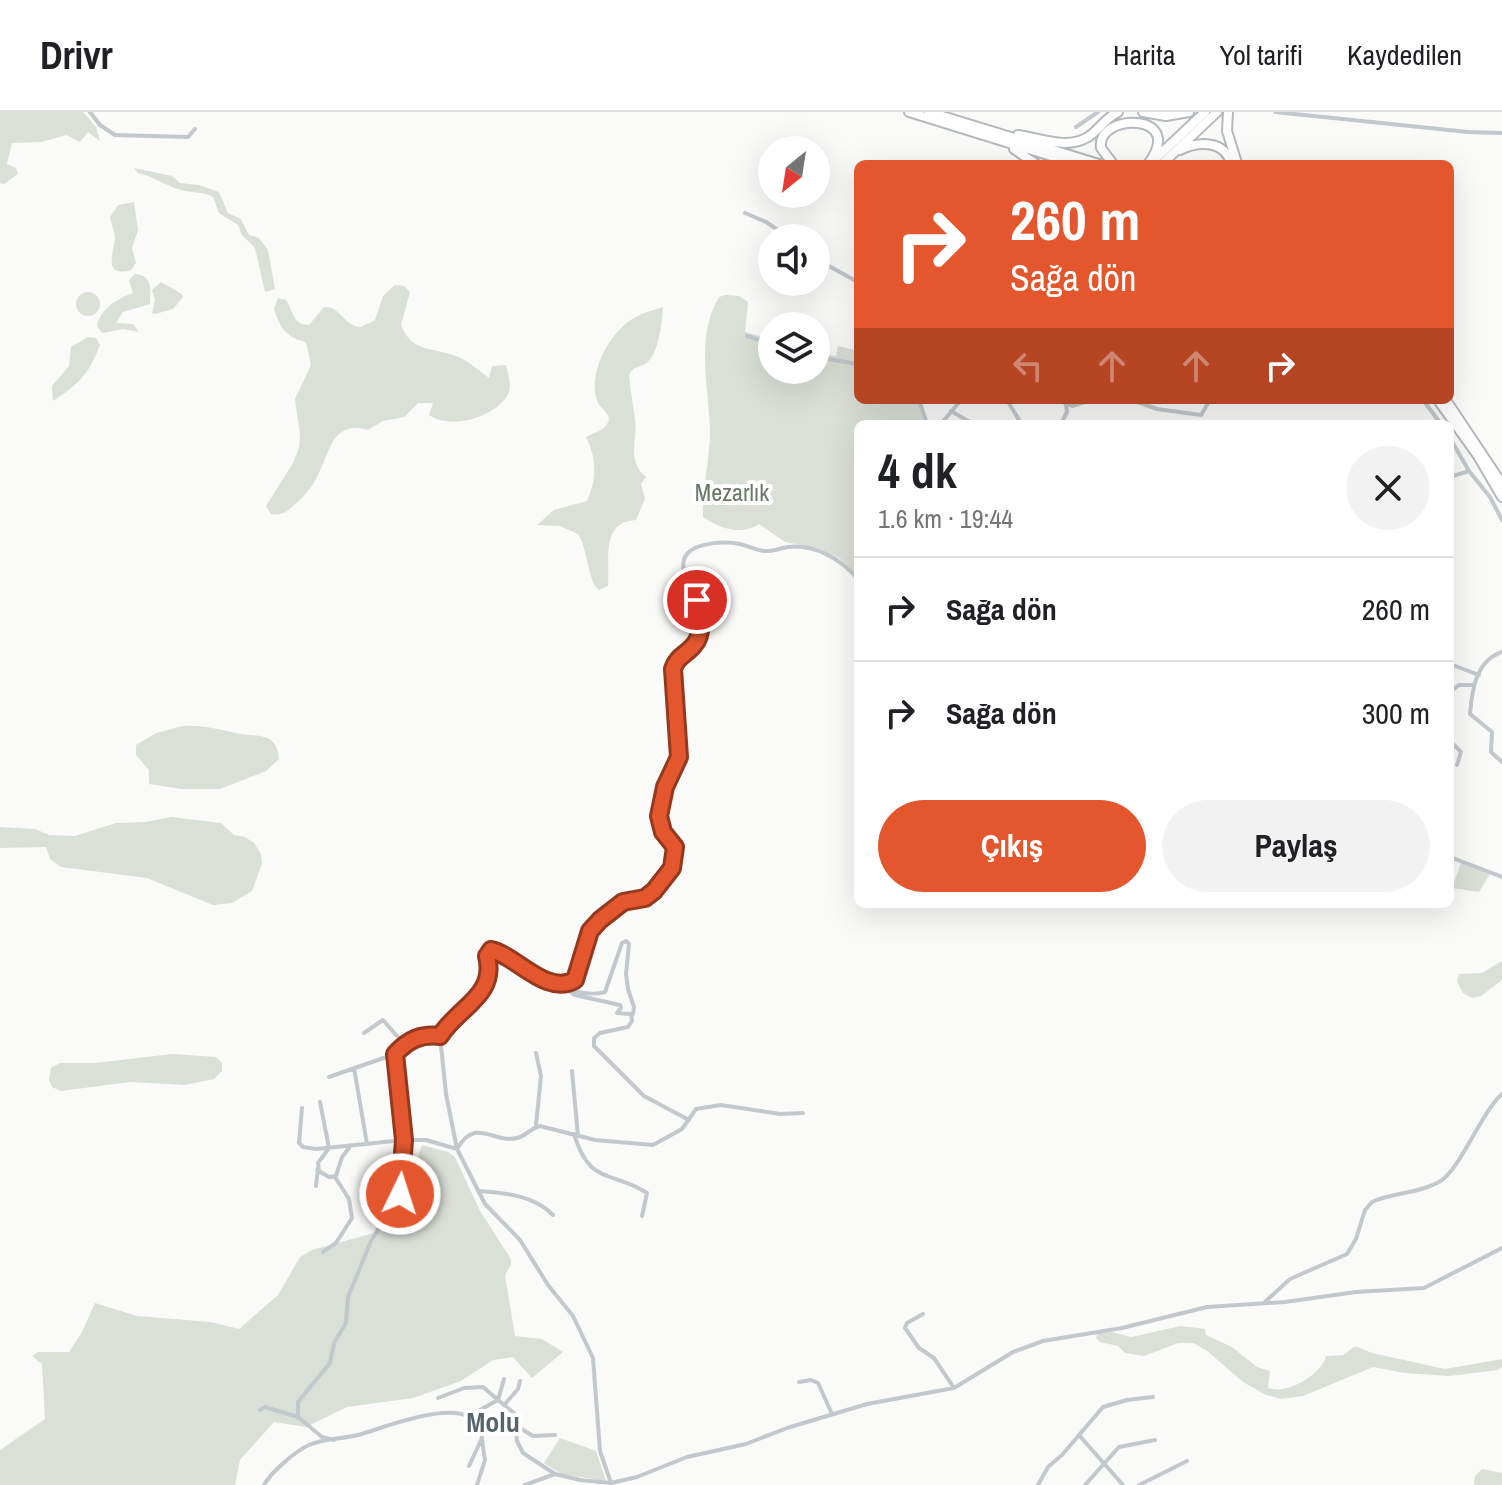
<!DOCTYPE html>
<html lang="tr">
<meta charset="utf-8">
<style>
:root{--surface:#fff;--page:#f2f2f2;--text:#202124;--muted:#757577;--line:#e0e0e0;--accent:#e4572e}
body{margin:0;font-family:"Archivo Narrow",sans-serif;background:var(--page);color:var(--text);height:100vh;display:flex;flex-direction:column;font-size:30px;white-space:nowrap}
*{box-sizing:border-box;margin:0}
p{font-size:26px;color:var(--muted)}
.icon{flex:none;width:44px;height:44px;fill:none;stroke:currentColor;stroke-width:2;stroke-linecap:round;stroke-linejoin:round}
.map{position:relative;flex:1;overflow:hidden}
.panel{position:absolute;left:854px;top:308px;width:600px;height:488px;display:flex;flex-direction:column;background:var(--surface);border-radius:12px;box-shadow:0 8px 32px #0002}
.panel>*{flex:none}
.banner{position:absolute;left:854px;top:48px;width:600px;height:244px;border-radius:12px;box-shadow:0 8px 32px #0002;background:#e4572e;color:#fff;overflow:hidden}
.needle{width:52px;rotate:210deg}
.fabs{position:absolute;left:758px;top:24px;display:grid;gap:16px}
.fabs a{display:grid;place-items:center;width:72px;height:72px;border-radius:50%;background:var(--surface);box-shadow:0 8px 32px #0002;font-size:40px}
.pin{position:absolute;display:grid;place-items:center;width:68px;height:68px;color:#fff;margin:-34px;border:4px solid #fff;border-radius:50%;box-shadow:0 2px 8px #0007}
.me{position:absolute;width:88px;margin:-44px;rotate:4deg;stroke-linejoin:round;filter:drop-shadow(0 0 6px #0008)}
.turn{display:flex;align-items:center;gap:28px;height:168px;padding:0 24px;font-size:36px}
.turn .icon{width:104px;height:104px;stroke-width:2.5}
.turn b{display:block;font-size:56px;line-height:68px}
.lanes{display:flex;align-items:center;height:76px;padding:0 24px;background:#0003;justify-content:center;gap:40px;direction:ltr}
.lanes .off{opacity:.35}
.round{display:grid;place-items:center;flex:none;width:84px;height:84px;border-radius:42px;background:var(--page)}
.summary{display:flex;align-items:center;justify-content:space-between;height:136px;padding:0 24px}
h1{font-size:48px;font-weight:700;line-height:60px}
.cta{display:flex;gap:16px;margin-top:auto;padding:16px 24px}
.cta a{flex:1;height:92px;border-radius:48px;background:var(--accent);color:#fff;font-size:32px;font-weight:700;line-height:92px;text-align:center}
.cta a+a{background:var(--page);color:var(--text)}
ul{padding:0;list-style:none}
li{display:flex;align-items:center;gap:24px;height:104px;padding:0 24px;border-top:2px solid var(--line)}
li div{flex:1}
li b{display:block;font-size:30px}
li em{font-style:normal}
header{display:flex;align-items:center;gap:48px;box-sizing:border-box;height:112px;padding:0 40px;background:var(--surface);border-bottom:2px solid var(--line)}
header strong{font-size:38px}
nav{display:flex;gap:44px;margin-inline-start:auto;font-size:28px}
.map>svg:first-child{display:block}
</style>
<header>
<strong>Drivr</strong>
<nav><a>Harita</a><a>Yol tarifi</a><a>Kaydedilen</a></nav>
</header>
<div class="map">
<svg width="1502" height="1373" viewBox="0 0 1502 1373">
<rect width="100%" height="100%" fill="#fafaf8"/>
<path fill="#dadfd7" d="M0 0H83L96 15 100 29 88 20 80 30 67 23 41 30 12 31 7 52 16 56 18 62 4 72 0 71Z
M134 56 172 64 180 71 199 73 219 80 228 101 241 107 249 123 259 126 268 138 275 177 265 180 255 136 242 123 238 113 219 101 213 85C202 79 192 81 181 78 167 75 154 64 138 61Z
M134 90 138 118 132 136 136 151 131 158C102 166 114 140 115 126 115 118 111 113 110 105L118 93Z
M135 162C154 164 150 178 150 192L123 200 116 211 133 212 139 220 123 217 102 221 97 214C100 197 118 186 133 181L129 168Z
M161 170 182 182 183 185 173 197 155 202 152 201 155 188 152 178Z
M395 173 404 174 410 180 401 213C412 241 432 235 456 244 469 249 478 258 489 266L492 254 506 253C508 262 513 275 507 284 493 306 450 318 429 303L433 291H418L404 305 383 309 368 318C332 308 330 340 318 363 312 375 304 385 294 393 287 400 281 404 271 402L266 394 293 351 299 336 300 322 295 287 311 253 306 230C287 226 280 216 274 197L278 186 286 188C293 199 293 213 309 213L324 195C341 194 343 214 361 215L375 208 383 184Z
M76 192a12 12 0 1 1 24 0a12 12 0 1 1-24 0Z
M725 183 739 184 748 190 745 220 772 228V258H816V241L836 244 838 234 858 239V288H918L925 312H858V463L839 446 817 436 785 430 759 412C742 424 718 416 703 405 702 376 710 347 710 319 709 275 695 225 719 185Z
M663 195C662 209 659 244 645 252 637 256 634 254 629 263 630 277 633 292 635 307 638 326 626 350 646 365L641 372 645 387 636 408C600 410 610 448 608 474L599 478C588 470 588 437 578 422L560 414 537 413 554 398 587 389C597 367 597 347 586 325 592 322 604 318 607 312 613 303 602 298 598 291 586 264 609 220 634 206 642 201 654 198 663 195Z
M88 225 96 226 100 233C88 263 80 271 53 289L52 274 69 254 71 235Z
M183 614C202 613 217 617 235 621 253 626 277 617 279 647L266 659 220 677H182L149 672V658L136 643V633L156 621Z
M171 705 221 711 234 723 245 725 254 731 261 742 262 752 252 779 232 791 213 793 147 766 61 755 50 747 46 735 0 736V715L35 717 49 723 75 724 116 711 146 710Z
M1461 751 1491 760 1479 780 1452 776Z
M1502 849V868L1481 884 1472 886 1463 881 1457 870 1459 862 1482 861Z
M172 942 216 945 222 951V959L214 967 185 973 130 970 61 979 52 975 49 968 51 956 60 951H95Z
M422 1033 448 1040 455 1045 480 1099 511 1147V1153L505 1163 515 1224 542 1227 563 1240 532 1266 513 1245 493 1248 461 1269 413 1286 347 1295 306 1315 274 1310 240 1348 235 1373H0V1338L45 1307 42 1252 32 1244 38 1240H69L82 1220 95 1191 137 1204 211 1210 239 1217 278 1183 300 1145 312 1138 374 1121 399 1085 403 1071 418 1067 417 1048Z
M1181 1214 1205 1217 1206 1223 1232 1235 1257 1255 1270 1259 1268 1276C1288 1283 1322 1262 1326 1244L1343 1243 1355 1234 1372 1241 1445 1257 1502 1247V1255L1498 1258 1449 1264 1405 1261 1373 1255 1303 1284 1281 1287 1266 1283 1243 1270 1206 1238 1193 1231H1178L1144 1244 1125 1241 1118 1234 1100 1230 1096 1226 1097 1221 1112 1220 1131 1225Z
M560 1326 596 1339 606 1369 561 1362 544 1351Z
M1482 1357 1502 1361V1373H1474L1475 1364Z"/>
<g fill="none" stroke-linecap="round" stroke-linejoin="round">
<defs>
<path id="highway" d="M909 0 1077 52
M929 0 1099 52
M1143 0 1166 4 1189 0
M1228 0 1227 19 1237 51
M1018 23C1040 26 1067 38 1088 25 1099 18 1105 6 1118 0
M1014 37 1036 52
M1180 38C1199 29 1225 28 1231 52
M1156 46 1205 0
M1113 52 1101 36C1096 0 1188 0 1148 52
M1162 52 1217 0
M1438 288 1478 344 1502 385
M1446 288 1502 372"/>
</defs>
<use href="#highway" stroke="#b4b9bd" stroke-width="12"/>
<path stroke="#c3c8cc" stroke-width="4" d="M90 0 100 13 115 23 188 25 195 17
M1275 0 1468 20 1502 21
M1076 15 1098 0
M745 101 766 110 790 126
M816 147 858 170
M747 224 772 232
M816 245 858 252
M919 288 927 312
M1007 288 1019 308
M1057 288 1072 294 1091 288
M1132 288 1157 297 1201 303 1210 288
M1423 288 1441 312
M951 299 973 312
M941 312 961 288
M1061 312 1067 300 1066 293
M1450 326 1469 359 1490 385 1502 408
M1450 365 1469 359
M1502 540C1476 549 1472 577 1470 602L1492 620 1491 640 1502 650
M1450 552 1479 563
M1450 580 1459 573H1474
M1450 629 1461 640 1457 653
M1450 745 1502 765
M560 873C572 880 592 884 605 880L622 831 626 829 629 832 626 862 628 877 634 895 633 902
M568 878 575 883 620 893 621 896 617 901 631 902 632 909 628 915 600 921 594 926V934L644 984 689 1008
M364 921 383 908 404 932
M536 941 541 964 536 1013
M354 956 367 1032
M572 959 578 1024
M329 965 395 942 404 932 422 922 439 924
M320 990 329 1036 318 1051 319 1059 329 1065 336 1064 342 1045 349 1036
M302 996 299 1031 303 1035 316 1037 404 1028H426L457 1037C476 1004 493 1032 517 1026 526 1024 531 1016 540 1014L595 1028 653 1033 682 1017 696 997 721 993 780 1002 803 1001
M574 1022C590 1074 611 1058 647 1081L642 1104
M316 1074 318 1056
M478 1079C504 1081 534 1083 553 1103
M323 1140 336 1131 352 1106 349 1087 335 1065
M1265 1190 1290 1167 1347 1142 1356 1127 1365 1098 1372 1090C1393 1080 1418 1082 1439 1070 1461 1057 1480 1002 1502 982
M923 1202 907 1211 905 1216 919 1236 934 1246 954 1276
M799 1270 811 1268 818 1271 832 1302
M438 1286 464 1276 483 1275 498 1288 504 1267
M505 1292 518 1277 520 1269
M260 1298 265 1295 298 1305
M471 1303 498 1288 514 1301 517 1329 523 1341 555 1362 580 1368 611 1371 637 1365 687 1345 746 1332 787 1316 867 1292 954 1276 1013 1240 1043 1229 1122 1216 1207 1195 1285 1190 1356 1180 1424 1176 1502 1136
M518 1315 533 1324 555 1323
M1079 1323 1123 1373
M334 1328 322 1325 298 1305V1290L330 1251 334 1231 346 1211 348 1185 371 1129 400 1082 404 1028 395 942
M611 1371 600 1339 593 1246 573 1204 548 1173 520 1128 485 1092 457 1037 446 982 440 924C453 904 475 891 487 870 493 859 486 849 490 839H497L550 869 572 870C586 857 579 827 599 808 607 801 621 789 631 787 637 785 644 787 650 783 664 775 678 751 675 735L663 720 659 704 665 675 679 645 673 557C681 529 703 546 699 500 698 483 674 458 687 442 697 430 726 429 740 432 748 434 755 438 764 439 772 440 780 436 788 435 815 432 841 447 858 467
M264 1373C270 1361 297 1338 309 1333 323 1326 343 1327 358 1323 385 1316 479 1275 482 1326L469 1354
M477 1373 485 1348 482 1328
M525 1373 555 1362
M1038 1373 1048 1355 1062 1343 1103 1295 1127 1288 1153 1285
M1085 1373 1119 1335 1155 1328
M1139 1373 1187 1349"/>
<use href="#highway" stroke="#fff" stroke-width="8"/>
</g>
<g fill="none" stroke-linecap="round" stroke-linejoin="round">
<defs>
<path id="route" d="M400 1082 404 1028 395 942C409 927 421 922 440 924 458 895 497 884 487 844L491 838C517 844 546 884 575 868L590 819 600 808 623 790 645 786 654 779 672 756 675 735 663 720 659 704 665 675 679 645 673 557C677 544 686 543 694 533 704 522 700 501 697 488"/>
</defs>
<use href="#route" stroke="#94391e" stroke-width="20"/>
<use href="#route" stroke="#e4572e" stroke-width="14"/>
</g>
<g text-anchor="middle" stroke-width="8" stroke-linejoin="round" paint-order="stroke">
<g font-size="24" fill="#687a64" stroke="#fff">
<text x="732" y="389">Mezarlık</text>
</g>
<g font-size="28" font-weight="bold" fill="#57646e" stroke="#fff">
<text x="493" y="1320">Molu</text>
</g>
</g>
</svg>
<div class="fabs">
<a><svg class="needle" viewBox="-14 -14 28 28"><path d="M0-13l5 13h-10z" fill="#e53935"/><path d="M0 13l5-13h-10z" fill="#757577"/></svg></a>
<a><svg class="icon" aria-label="sound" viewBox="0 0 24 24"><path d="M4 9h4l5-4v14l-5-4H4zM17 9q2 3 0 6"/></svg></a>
<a><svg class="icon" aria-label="layers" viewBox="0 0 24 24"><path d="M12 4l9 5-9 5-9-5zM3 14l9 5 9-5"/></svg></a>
</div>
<div class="pin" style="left:697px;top:488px;background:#d93025"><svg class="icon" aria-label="arrive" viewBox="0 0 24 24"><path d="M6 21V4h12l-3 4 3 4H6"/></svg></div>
<svg class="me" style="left:400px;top:1082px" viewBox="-20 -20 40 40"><circle r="17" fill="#e4572e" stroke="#fff" stroke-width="3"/><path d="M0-11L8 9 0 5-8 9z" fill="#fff"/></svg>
<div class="banner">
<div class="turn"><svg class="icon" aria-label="right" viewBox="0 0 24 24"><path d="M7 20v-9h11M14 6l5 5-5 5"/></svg><div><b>260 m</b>Sağa dön</div></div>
<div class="lanes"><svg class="icon off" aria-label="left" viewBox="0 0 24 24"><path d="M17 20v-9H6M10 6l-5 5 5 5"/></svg><svg class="icon off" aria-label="ahead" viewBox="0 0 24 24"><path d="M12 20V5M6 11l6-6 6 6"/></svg><svg class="icon off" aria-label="ahead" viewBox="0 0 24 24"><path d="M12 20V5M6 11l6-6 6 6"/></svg><svg class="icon" aria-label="right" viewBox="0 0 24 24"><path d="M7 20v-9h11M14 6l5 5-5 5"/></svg></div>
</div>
<section class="panel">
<div class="summary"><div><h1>4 dk</h1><p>1.6 km · 19:44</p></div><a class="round"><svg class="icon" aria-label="close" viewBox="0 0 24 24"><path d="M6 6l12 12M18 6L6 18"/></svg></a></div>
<ul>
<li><svg class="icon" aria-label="right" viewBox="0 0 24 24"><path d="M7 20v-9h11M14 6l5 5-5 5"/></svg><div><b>Sağa dön</b></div><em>260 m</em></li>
<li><svg class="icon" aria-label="right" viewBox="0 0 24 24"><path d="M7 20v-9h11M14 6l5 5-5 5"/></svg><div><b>Sağa dön</b></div><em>300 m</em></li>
</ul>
<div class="cta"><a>Çıkış</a><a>Paylaş</a></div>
</section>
</div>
